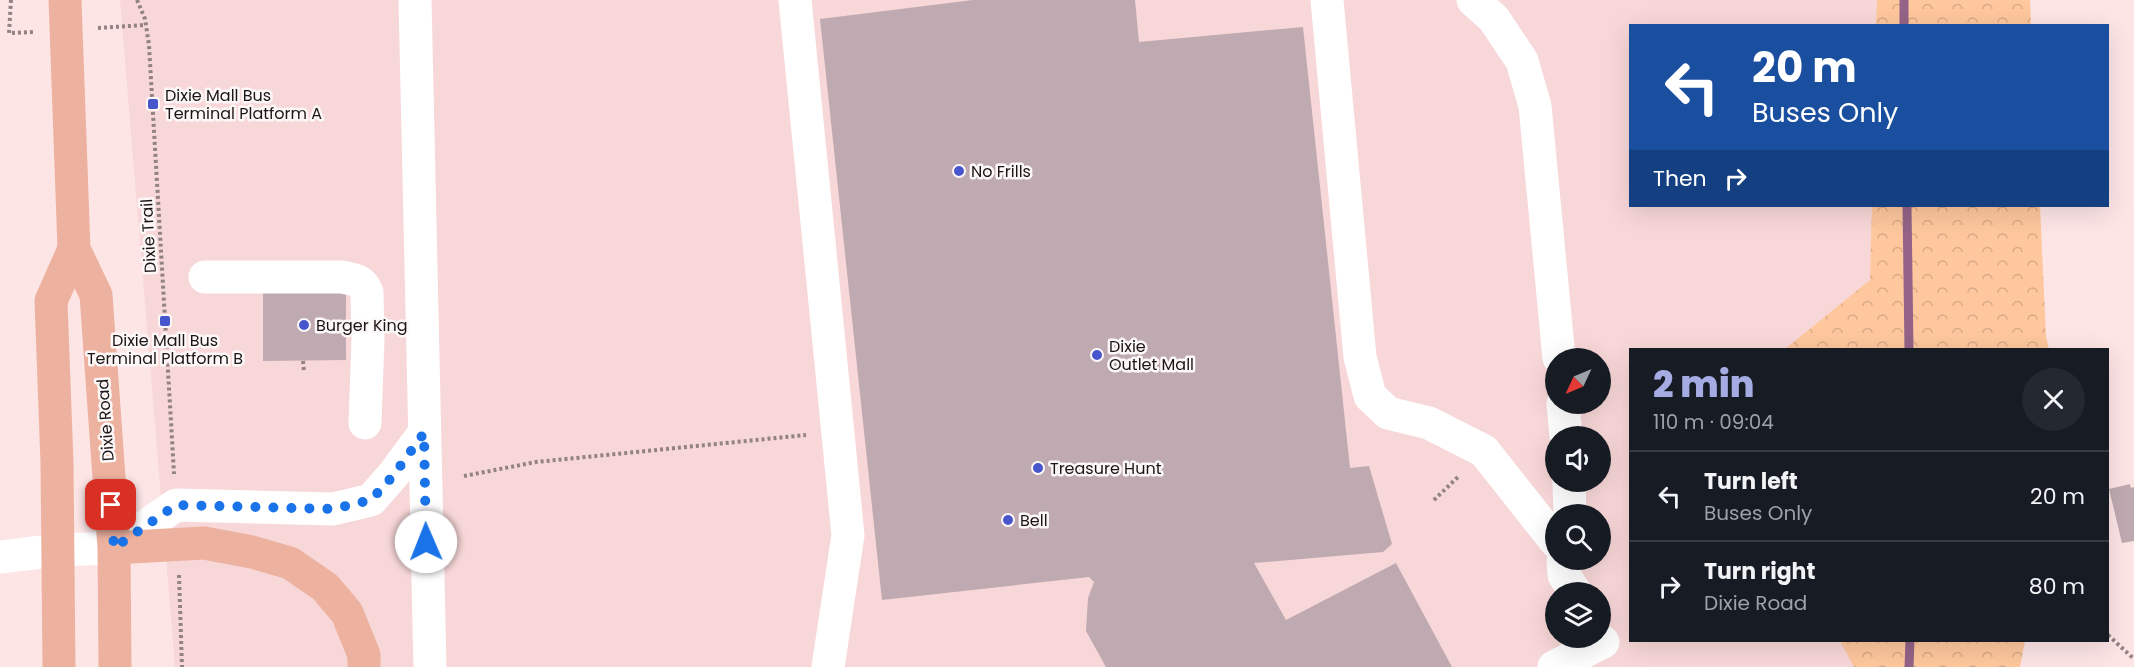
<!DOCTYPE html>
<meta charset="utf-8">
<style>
:root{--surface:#171b24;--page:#242831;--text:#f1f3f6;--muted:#9ea1a6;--line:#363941;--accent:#a4ace3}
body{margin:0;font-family:Poppins,sans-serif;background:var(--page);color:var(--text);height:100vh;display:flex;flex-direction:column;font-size:22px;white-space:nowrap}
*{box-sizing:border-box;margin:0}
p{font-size:20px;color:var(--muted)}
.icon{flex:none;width:33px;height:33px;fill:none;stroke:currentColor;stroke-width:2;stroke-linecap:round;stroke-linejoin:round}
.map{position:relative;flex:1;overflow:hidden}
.side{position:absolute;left:1629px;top:348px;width:480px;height:294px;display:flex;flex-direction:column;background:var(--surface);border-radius:0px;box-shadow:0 6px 24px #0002}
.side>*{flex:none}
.banner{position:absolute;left:1629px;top:24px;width:480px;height:183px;border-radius:0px;box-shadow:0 6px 24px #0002;background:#1a4fa0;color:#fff;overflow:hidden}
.needle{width:39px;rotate:226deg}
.buttons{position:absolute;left:1545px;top:348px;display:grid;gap:12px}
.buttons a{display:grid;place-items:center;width:66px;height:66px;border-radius:50%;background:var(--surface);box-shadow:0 6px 24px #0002;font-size:30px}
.pin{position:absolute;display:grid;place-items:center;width:51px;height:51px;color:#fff;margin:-26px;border-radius:12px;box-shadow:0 3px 9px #0006}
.me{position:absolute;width:66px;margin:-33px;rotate:359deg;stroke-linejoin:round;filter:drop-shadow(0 0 4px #0008)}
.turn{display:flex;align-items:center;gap:21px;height:126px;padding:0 24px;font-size:27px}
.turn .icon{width:78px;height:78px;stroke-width:2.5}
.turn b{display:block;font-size:42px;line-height:51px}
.then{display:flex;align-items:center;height:57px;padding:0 24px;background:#0003;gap:12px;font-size:22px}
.round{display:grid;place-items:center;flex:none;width:63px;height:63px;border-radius:32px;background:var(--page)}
.headline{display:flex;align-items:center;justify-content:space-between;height:102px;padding:0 24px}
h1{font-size:36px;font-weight:800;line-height:45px;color:var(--accent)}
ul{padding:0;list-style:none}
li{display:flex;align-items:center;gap:18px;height:90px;padding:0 24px;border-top:2px solid var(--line)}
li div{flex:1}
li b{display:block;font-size:22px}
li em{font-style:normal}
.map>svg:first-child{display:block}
</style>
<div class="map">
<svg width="2134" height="667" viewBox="0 0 2134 667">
<defs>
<pattern id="forest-crowns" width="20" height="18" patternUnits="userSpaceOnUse" patternTransform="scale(1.5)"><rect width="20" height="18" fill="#fec79d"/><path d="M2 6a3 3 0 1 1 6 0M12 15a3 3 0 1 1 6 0" fill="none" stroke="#d9aa86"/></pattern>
</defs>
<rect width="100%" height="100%" fill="#fde5e6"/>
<path fill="#f8d7d8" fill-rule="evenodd" d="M120 0H1880V25L1630 26V206H1880V349L1630 350V640L1869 641 1865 667H175ZM1556 358H1600V404H1556ZM1556 436H1600V482H1556ZM1556 514H1600V560H1556ZM1556 592H1600V638H1556Z"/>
<path fill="url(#forest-crowns)" d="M1877 0H2030L2031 25H1876Z
M1872 206H2040L2046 336 2049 349H1785L1870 280Z
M1840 641H2025L2020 667H1854Z"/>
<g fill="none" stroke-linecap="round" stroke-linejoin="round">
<path stroke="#946387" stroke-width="9" d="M1904 0V26
M1907 206 1909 350
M1909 667 1910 640"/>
</g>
<path fill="#bfaab1" d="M973 0H1135L1139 42 1303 27 1350 468 1369 466 1392 544 1383 552 1254 563 1286 620 1396 563 1452 667H1106L1086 631 1088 598 1094 582 1089 577 882 600 820 19Z
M263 289H346V360L263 361Z
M2130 484 2131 488 2134 487V541L2122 543 2109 489Z"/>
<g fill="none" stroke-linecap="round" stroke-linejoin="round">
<path stroke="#928282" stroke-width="4" stroke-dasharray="3 3" stroke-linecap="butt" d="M11 0 9 33 34 32
M137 0 145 19 149 45 174 474
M98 28 145 25
M303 361 304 372
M464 476 536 462 806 435
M1434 500 1460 475
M179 575 182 667
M2108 635 2134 659"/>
<path stroke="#fff" stroke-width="33" d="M415 0 430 667
M795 0 848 535 828 667
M1327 0 1360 357 1370 396 1388 413 1429 423 1484 451 1556 542
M1473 0 1494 19 1522 61 1535 106 1559 358
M205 277H342C354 279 362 280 367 292L368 339 365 423
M1563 404 1566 436
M1569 482 1570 514
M0 557 58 550 114 548 176 505 333 509 371 500 393 475 424 433
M1563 560 1564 575 1575 592
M1554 667 1603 642"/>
<path stroke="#edb29f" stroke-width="33" d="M65 0 74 249 96 295 114 548 115 667
M114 548 204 543 252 552 290 563 325 587 347 613 364 655V667
M59 667 57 463 51 301 74 249"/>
</g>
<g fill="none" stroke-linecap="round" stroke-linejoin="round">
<path stroke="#1a73e8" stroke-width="10" stroke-dasharray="0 18" d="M111 505 114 548 176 505 333 509 371 500 393 476 424 433 426 542"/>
</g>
<g fill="#4756cb" stroke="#fdf8f8" stroke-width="2">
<rect x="147" y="98" width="12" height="12" rx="3"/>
<circle cx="959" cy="171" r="6"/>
<rect x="159" y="315" width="12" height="12" rx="3"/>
<circle cx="304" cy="325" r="6"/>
<circle cx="1097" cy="355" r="6"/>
<circle cx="1038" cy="468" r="6"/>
<circle cx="1008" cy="520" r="6"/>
</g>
<g text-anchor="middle" stroke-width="5" stroke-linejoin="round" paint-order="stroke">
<g font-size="16" fill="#1d1515" stroke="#fdf8f8" text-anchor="start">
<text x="165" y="101">Dixie Mall Bus<tspan x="165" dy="18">Terminal Platform A</tspan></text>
<text x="971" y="177">No Frills</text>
<text x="316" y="331">Burger King</text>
<text x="165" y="346" text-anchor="middle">Dixie Mall Bus<tspan x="165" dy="18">Terminal Platform B</tspan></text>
<text x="1109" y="352">Dixie<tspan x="1109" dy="18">Outlet Mall</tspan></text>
<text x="1050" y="474">Treasure Hunt</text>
<text x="1020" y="526">Bell</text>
</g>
<g font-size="16" fill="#1d1515" stroke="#fdf8f8">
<text transform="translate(148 236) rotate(-93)" y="6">Dixie Trail</text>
<text transform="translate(105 420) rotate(-94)" y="6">Dixie Road</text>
</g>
</g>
</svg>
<div class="buttons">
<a><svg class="needle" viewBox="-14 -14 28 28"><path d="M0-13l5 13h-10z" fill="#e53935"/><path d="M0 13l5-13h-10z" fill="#9ea1a6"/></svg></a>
<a><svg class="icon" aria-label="sound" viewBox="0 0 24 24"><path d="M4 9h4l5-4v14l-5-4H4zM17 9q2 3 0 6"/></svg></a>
<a><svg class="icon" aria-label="search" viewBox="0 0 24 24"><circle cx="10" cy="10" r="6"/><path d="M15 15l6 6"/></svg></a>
<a><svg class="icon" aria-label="layers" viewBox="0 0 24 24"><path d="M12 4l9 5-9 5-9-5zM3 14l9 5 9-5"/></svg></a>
</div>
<div class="pin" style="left:111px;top:505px;background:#d93025"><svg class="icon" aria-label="arrive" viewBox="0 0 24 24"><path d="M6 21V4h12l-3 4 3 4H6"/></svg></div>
<svg class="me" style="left:426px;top:542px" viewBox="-20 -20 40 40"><circle r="19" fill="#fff"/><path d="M0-13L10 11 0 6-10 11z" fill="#1a73e8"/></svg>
<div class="banner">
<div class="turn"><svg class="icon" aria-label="left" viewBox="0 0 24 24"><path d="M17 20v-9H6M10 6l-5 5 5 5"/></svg><div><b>20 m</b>Buses Only</div></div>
<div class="then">Then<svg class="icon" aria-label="right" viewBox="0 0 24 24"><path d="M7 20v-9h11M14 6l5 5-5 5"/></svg></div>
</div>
<section class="side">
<div class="headline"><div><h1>2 min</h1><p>110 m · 09:04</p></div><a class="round"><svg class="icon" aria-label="close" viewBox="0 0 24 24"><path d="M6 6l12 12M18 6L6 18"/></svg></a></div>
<ul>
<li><svg class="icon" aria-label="left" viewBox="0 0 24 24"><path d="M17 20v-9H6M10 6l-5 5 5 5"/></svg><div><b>Turn left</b><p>Buses Only</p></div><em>20 m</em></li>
<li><svg class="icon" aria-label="right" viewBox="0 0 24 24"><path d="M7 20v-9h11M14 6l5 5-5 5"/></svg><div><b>Turn right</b><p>Dixie Road</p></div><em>80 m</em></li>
</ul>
</section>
</div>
